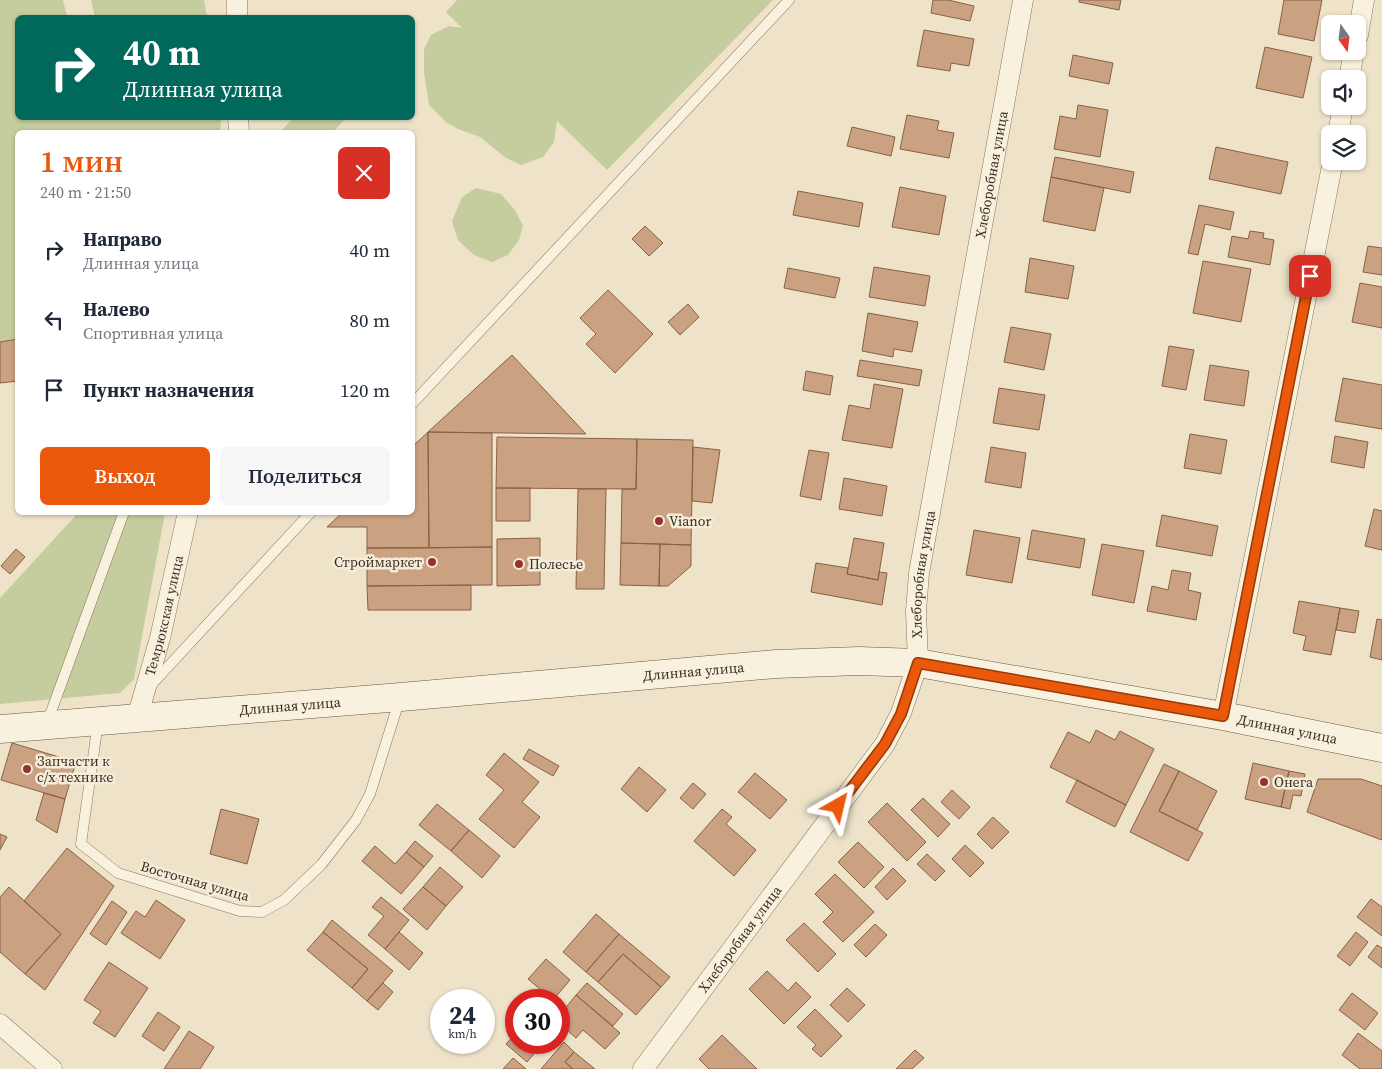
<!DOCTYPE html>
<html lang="ru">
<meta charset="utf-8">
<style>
:root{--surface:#fff;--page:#f6f6f7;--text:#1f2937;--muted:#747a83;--accent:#ea580c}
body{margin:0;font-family:"Source Serif 4",serif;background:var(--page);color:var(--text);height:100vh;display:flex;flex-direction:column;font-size:19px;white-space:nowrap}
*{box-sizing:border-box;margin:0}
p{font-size:16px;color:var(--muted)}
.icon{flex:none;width:28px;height:28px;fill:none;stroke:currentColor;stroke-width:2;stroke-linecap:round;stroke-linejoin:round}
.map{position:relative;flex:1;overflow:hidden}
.side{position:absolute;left:15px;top:130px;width:400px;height:385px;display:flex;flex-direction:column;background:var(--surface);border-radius:8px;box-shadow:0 1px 4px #0004}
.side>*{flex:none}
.top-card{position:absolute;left:15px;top:15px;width:400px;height:105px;border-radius:8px;box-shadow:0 1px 4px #0004;background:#00695c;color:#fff;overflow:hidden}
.needle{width:32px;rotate:166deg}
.fabs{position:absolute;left:1321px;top:15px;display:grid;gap:10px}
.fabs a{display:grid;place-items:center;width:45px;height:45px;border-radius:8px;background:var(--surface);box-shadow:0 1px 4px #0004;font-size:25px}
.speed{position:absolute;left:430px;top:989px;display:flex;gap:10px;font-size:25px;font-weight:700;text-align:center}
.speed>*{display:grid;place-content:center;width:65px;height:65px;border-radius:50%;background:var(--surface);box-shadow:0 1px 4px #0004;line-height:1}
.speed small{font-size:12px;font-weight:400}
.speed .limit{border:8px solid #d22;background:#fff;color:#111}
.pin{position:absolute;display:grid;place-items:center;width:42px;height:42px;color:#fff;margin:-21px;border-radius:10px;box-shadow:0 2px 8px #0006}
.me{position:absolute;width:55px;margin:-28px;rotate:37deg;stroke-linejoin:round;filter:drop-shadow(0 0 4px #0008)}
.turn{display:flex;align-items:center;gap:18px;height:105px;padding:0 25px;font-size:22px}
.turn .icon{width:65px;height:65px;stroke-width:2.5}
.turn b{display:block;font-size:35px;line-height:42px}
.round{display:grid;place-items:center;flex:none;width:52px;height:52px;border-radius:8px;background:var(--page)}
.overview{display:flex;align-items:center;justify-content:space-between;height:85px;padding:0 25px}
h1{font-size:30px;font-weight:600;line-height:38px;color:var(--accent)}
.action{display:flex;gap:10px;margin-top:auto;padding:10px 25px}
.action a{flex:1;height:58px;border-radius:8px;background:var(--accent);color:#fff;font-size:20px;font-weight:600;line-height:58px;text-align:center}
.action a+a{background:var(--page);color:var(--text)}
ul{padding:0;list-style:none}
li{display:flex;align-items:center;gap:15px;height:70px;padding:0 25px}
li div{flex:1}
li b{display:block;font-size:19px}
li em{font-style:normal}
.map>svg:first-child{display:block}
</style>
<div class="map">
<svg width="1382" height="1069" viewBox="0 0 1382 1069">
<rect width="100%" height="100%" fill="#eee3c9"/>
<path fill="#c5cc9d" d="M0 0H63L67 17 18 18V118H221L220 132H18L17 339 0 342Z
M91 0H204L207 17H95Z
M457 0H773L607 170 557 121 554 142 543 157 521 165 506 158 480 137 458 129 446 122 429 105 424 73V49L431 35 449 26 462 28 446 12Z
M293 118H346L333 132H280Z
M476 188 501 194 515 210 523 226 519 240 508 255 492 262 474 255 458 240 452 221 462 197Z
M78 513H165L134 679 120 693 0 704V598Z"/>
<path fill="#caa181" stroke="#886145" d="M933 0H948L974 6 970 21 931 13Z
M1079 0H1121L1119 10 1079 2Z
M1284 0H1322L1314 41 1278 34Z
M924 30 974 39 969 66 951 63 950 71 917 66Z
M1265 47 1312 57 1303 98 1256 88Z
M1073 55 1113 63 1109 84 1069 76Z
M1078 105 1108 110 1100 157 1054 149 1060 116 1076 119Z
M907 115 939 121 937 130 954 133 949 158 900 149Z
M852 127 895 137 891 156 847 146Z
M1216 147 1288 162 1281 194 1209 179Z
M1055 157 1134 172 1130 193 1051 177Z
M1051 177 1104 188 1095 231 1043 221Z
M900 187 946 196 939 235 892 227Z
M798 191 863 203 859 227 793 215Z
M1199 205 1234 212 1230 230 1205 224 1198 255 1188 253Z
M645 226 663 243 649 256 632 239Z
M1250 231 1264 233 1263 238 1274 240 1270 265 1228 257 1232 236 1248 239Z
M1368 246 1382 248V275L1363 272Z
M1030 258 1074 266 1068 299 1025 292Z
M1203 261 1251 269 1241 322 1193 313Z
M874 267 930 276 925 306 869 297Z
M788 268 840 278 835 298 784 288Z
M1360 283 1382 287V328L1352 322Z
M608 290 653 334 615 373 586 344 596 334 580 318Z
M688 304 699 317 680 335 668 322Z
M868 313 918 322 912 352 894 349 893 357 862 351Z
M1011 327 1051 334 1044 370 1004 362Z
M18 339V381L0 383V342Z
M1169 346 1194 350 1186 390 1162 386Z
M512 355 586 434 428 432Z
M860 360 922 370 919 386 857 376Z
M1210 365 1249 371 1244 406 1204 400Z
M806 371 833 376 830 395 803 390Z
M1343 378 1382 385V429L1335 421Z
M874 384 903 389 892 448 842 440 849 405 870 409Z
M999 388 1045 395 1039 430 993 423Z
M428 432 492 433V547L429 548Z
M428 432 429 548H367V527H327L343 512H412V447Z
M1190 434 1227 440 1221 474 1184 468Z
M1335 436 1368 442 1364 468 1331 462Z
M497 437 637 439 636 489 496 488Z
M637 439 693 440 691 545 621 543 622 489H636Z
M693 447 720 450 712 503 692 501Z
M991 447 1026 453 1021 488 985 482Z
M809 450 829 453 821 500 800 496Z
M844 478 887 486 882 516 839 509Z
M496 488H530V521H496Z
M578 489H606L604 589H576Z
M1374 509 1382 511V550L1365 546Z
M1162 515 1218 526 1212 556 1156 546Z
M974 530 1020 538 1012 583 966 575Z
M1032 530 1085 539 1080 568 1027 559Z
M540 538V585L497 586V539Z
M854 538 884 543 878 580 847 574Z
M621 543 660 544 659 586 620 585Z
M660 544 691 545V566L668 586H659Z
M1102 544 1144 551 1134 603 1092 595Z
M492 547V585L367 586V548Z
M16 549 25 557 10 574 1 566Z
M816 563 848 568 847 574 878 580 879 572 887 573 882 605 811 592Z
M1172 570 1191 573 1188 590 1201 593 1196 620 1147 611 1152 586 1168 590Z
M471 585V610H368L367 586Z
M1299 601 1340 608 1331 655 1303 650 1306 636 1293 633Z
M1340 608 1359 611 1355 633 1336 630Z
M1377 619 1382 620V660L1370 657Z
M1096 730 1115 740 1120 731 1154 749 1126 805 1050 767 1068 732 1090 743Z
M12 743 76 762 65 799 1 780Z
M529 749 559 766 553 776 523 759Z
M504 753 539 782 522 802 540 817 514 848 479 819 504 790 486 775Z
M1253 763 1289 771 1281 807 1245 799Z
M1164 764 1179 771 1159 811 1203 833 1188 861 1130 832Z
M639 767 666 790 647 812 621 789Z
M1179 771 1217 791 1197 830 1159 811Z
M1289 771 1305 774 1301 796 1293 795 1290 809 1281 807Z
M755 773 787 800 770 819 738 792Z
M1318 779H1361L1382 786V840L1307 812Z
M1077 780 1126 805 1115 827 1066 802Z
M693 783 706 794 693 809 680 798Z
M952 790 970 807 959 819 941 802Z
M44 793 65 799 57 833 36 820Z
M923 798 950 824 938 837 911 810Z
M887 803 926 842 907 861 868 822Z
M437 804 469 830 451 851 419 825Z
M221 809 259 819 247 864 210 854Z
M722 809 732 817 726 824 756 850 734 876 694 841Z
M993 817 1009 832 992 849 977 834Z
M469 830 500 856 482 878 451 851Z
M0 834 7 837 0 850Z
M415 841 433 856 424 867 406 852Z
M858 842 884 867 864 888 838 862Z
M965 845 984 863 970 877 952 859Z
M375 846 395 864 406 852 424 867 401 894 362 861Z
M67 848 114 886 45 990 25 974 61 934 24 901Z
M927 854 945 871 935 881 917 864Z
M440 867 463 887 446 906 423 887Z
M893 868 906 881 887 900 875 887Z
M835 874 874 912 843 942 823 922 833 912 815 894Z
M9 887 61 934 25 974 0 952V897Z
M423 887 446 906 427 930 403 909Z
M381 897 409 920 385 949 368 935 384 916 372 907Z
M1371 899 1382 907V936L1357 917Z
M156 900 185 920 160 959 121 933 136 911 145 917Z
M112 901 127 912 106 945 90 934Z
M596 914 619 934 586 972 563 952Z
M332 920 393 971 367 1001 352 988 368 969 323 932Z
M804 923 836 954 818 972 786 940Z
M875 924 887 935 866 957 854 945Z
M323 932 368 969 352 988 307 950Z
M399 932 423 953 409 970 385 949Z
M1356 932 1368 942 1350 966 1337 956Z
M619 934 670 977 661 987 623 954 598 982 586 972Z
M1377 945 1382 948V968L1368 957Z
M623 954 661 987 636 1015 598 982Z
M546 959 570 980 553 1000 528 979Z
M109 962 148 988 115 1037 93 1023 101 1011 84 1000Z
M767 971 788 991 796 982 811 997 784 1024 749 989Z
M383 983 393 992 378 1010 367 1001Z
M587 983 623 1014 613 1026 576 995Z
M847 988 865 1005 848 1022 830 1005Z
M1352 993 1378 1013 1365 1030 1339 1010Z
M576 995 620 1033 605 1049 583 1030 576 1038 559 1023V1016Z
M815 1009 842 1036 821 1057 812 1049 816 1045 797 1027Z
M158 1012 180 1027 164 1051 142 1036Z
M189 1031 214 1047 200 1069H164Z
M516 1033V1042H544L527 1062 506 1044Z
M1358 1033 1382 1051V1069H1360L1342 1055Z
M722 1035 757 1069H709L699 1059Z
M564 1042 574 1052 565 1062 573 1069H541Z
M915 1050 924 1058 912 1069H896Z
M574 1052 595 1069H573L565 1062Z
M513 1058 526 1069H503Z"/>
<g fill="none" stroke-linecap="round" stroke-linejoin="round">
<defs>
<path id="lane" d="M412 404 789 0
M152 684 311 512
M98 722 81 844 118 873 240 911 262 912 284 900 321 865 356 820 370 794 400 698
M47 723 124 512"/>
<g id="street">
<path d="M237 0V18"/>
<path d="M1358 35 1364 0"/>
<path d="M1349 79 1354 51"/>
<path d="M238 118 239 132"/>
<path d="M1338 134 1343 106"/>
<path d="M1223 716 1333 161"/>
<path id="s1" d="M137 718 160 638 188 512"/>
<path d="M0 1024 52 1069"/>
<path id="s2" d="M643 1069 885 744 901 713 918 663 916 611 919 573 1023 0"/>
</g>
<g id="secondary">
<path id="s3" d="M0 729 401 697 776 664 859 661 918 663 1223 716 1382 748"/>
</g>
</defs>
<use href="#lane" stroke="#8a765e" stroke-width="11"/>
<use href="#street" stroke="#8a765e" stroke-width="21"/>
<use href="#secondary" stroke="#6c5741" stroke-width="29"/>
<use href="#lane" stroke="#f8f1dd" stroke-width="10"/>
<use href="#street" stroke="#f8f1dd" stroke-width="20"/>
<use href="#secondary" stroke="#f8f1dd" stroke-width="28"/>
</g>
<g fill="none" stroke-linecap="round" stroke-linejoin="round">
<defs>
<path id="route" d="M838 806 885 744 901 714 918 663 1223 716 1310 276"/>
</defs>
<use href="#route" stroke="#983908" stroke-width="12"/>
<use href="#route" stroke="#ea580c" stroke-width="9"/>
</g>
<g fill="#973130" stroke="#f5edd9" stroke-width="2">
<circle cx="659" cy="521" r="5"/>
<circle cx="432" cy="562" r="5"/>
<circle cx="519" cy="564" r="5"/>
<circle cx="27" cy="769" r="5"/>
<circle cx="1264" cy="782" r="5"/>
</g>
<g text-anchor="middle" stroke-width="5" stroke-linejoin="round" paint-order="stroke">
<g font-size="14" fill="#3b2e21" stroke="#f5edd9">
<text dy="5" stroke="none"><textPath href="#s2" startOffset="988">Хлеборобная улица</textPath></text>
<text dy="5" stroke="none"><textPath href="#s2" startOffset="582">Хлеборобная улица</textPath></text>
<text dy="5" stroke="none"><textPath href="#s1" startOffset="106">Темрюкская улица</textPath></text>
<text dy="5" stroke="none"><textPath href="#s3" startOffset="696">Длинная улица</textPath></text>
<text dy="5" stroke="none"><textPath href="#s3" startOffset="291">Длинная улица</textPath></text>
<text dy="5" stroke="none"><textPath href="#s3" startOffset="1296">Длинная улица</textPath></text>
<text transform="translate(195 881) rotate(16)" y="5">Восточная улица</text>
<text dy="5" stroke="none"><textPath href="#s2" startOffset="162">Хлеборобная улица</textPath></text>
</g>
<g font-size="14" fill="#3b2e21" stroke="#f5edd9" text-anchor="start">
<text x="669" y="526">Vianor</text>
<text x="422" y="567" text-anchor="end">Строймаркет</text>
<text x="529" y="569">Полесье</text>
<text x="37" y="766">Запчасти к<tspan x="37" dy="16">с/х технике</tspan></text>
<text x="1274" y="787">Онега</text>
</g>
</g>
</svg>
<div class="fabs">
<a><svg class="needle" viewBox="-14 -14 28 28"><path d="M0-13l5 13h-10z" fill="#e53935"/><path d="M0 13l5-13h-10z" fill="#747a83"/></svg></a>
<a><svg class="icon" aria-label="sound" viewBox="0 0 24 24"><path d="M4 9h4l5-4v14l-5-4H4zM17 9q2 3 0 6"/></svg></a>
<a><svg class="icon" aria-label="layers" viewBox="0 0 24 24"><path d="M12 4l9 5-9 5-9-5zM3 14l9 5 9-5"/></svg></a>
</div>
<div class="speed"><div>24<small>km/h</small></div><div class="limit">30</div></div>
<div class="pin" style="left:1310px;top:276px;background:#d93025"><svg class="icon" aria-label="arrive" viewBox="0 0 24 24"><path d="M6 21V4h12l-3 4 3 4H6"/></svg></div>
<svg class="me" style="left:838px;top:806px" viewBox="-20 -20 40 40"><path d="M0-17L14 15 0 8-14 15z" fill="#ea580c" stroke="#fff" stroke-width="4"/></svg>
<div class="top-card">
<div class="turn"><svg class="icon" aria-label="right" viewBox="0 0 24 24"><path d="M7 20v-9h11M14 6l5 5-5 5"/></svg><div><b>40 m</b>Длинная улица</div></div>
</div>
<section class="side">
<div class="overview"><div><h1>1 мин</h1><p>240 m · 21:50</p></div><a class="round" style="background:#d93025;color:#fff"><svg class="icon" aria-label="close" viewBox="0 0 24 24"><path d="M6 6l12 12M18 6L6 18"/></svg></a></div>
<ul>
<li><svg class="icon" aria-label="right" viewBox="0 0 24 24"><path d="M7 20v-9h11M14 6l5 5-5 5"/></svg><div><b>Направо</b><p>Длинная улица</p></div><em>40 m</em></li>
<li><svg class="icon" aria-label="left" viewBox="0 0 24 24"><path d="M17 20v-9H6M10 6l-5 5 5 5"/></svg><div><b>Налево</b><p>Спортивная улица</p></div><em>80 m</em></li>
<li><svg class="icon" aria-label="arrive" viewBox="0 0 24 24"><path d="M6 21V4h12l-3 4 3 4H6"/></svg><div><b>Пункт назначения</b></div><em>120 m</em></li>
</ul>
<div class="action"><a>Выход</a><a>Поделиться</a></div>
</section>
</div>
